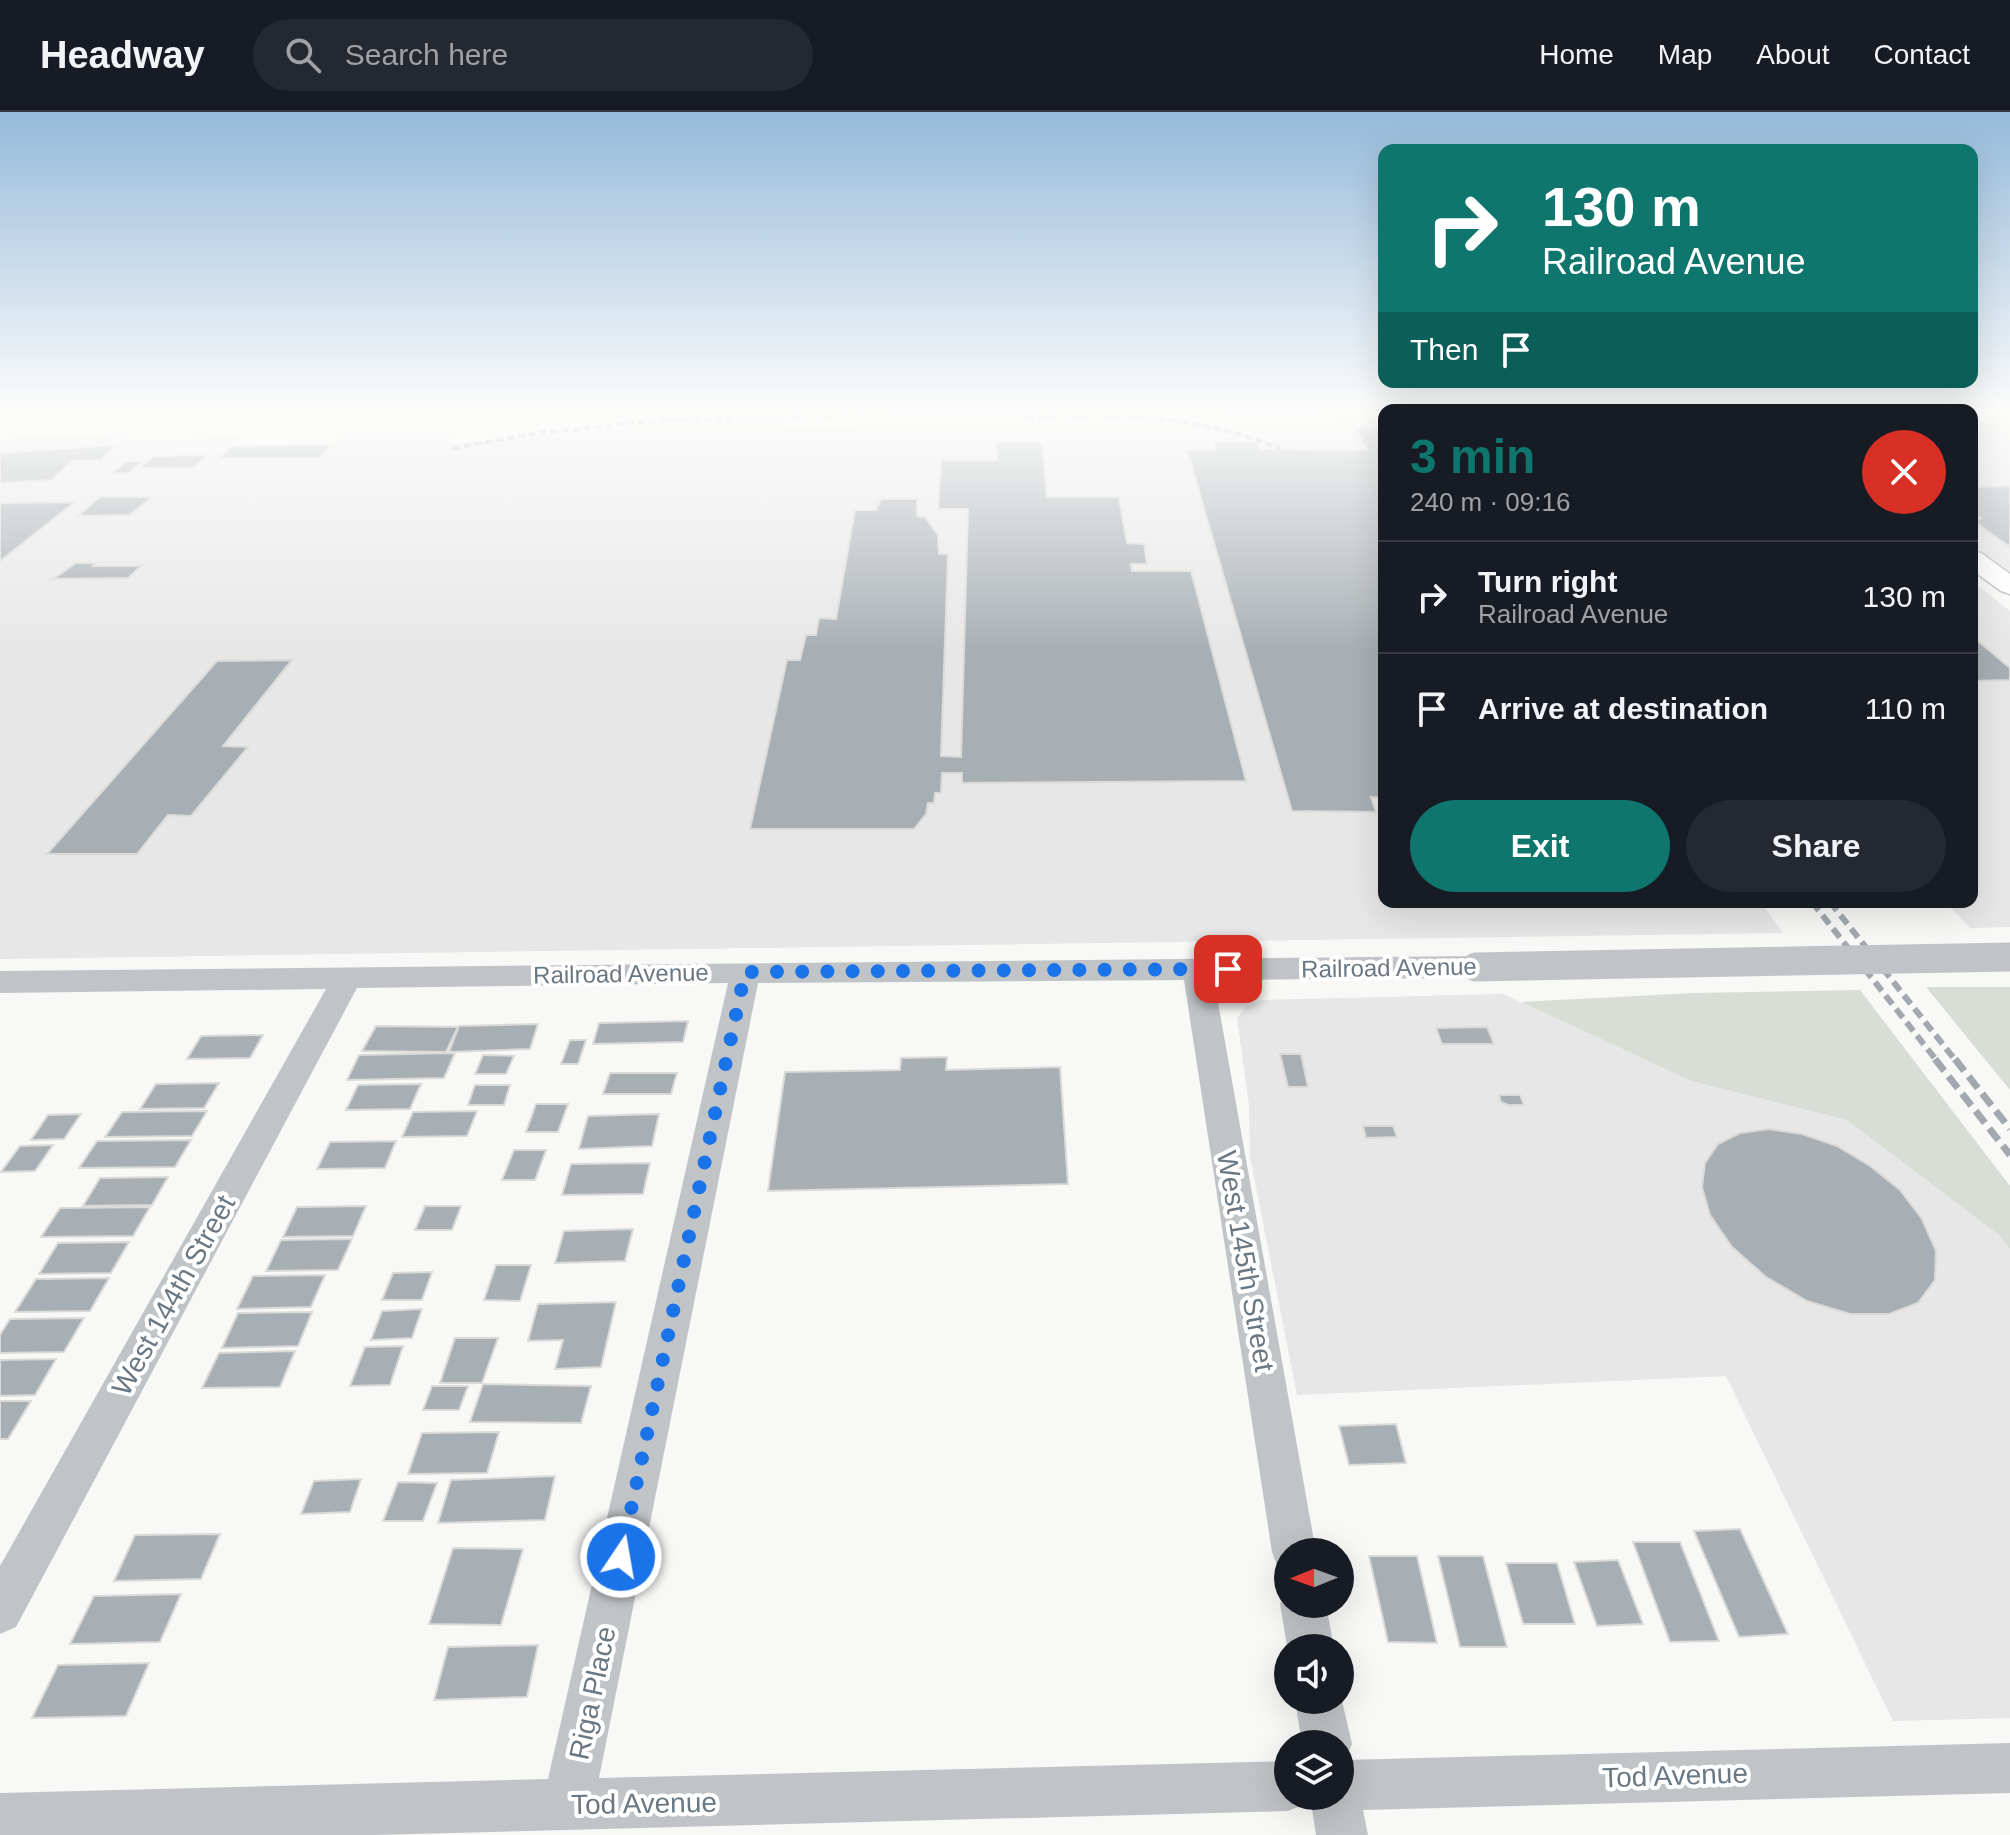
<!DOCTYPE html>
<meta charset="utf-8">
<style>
:root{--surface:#171b24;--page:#242831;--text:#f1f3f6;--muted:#9ea1a6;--line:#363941;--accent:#0f766e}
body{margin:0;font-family:Helvetica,sans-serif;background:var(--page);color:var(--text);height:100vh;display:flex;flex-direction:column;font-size:30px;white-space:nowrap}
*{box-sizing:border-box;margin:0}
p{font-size:26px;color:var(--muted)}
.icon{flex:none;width:44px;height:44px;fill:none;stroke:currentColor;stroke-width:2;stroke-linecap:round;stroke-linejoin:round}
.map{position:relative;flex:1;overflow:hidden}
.panel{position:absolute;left:1378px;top:292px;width:600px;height:504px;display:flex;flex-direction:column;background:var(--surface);border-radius:16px;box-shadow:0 8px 32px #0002}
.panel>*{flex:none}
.hud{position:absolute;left:1378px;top:32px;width:600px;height:244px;border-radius:16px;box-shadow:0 8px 32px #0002;background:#0f766e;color:#fff;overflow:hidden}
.needle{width:52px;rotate:269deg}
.fabs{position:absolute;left:1274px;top:1426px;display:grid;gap:16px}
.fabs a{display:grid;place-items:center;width:80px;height:80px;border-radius:50%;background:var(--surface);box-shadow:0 8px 32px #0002;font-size:40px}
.pin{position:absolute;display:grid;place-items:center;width:68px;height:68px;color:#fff;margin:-34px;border-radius:16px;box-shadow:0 4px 12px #0006}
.me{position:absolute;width:88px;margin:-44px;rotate:12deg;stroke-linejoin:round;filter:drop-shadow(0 0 6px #0008)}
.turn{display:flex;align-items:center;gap:28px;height:168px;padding:0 32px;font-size:36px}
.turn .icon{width:104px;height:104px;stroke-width:2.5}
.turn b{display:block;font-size:56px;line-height:68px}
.then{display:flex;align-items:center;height:76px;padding:0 32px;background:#0003;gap:16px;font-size:30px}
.round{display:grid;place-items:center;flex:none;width:84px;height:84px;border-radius:42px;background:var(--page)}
.head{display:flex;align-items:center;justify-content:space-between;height:136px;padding:0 32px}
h1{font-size:48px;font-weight:700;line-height:60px;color:var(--accent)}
.primary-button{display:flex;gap:16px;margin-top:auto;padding:16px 32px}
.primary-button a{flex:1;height:92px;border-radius:48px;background:var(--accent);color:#fff;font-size:32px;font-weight:700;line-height:92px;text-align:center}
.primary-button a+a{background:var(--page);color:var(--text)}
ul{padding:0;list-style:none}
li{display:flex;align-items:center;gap:24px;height:112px;padding:0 32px;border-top:2px solid var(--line)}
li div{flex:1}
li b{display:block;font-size:30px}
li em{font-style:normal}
header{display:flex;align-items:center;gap:48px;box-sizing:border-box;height:112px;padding:0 40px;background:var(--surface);border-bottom:2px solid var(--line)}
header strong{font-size:38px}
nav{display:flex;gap:44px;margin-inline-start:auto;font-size:28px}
.search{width:560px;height:72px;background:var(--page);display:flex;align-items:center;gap:20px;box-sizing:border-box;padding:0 28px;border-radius:44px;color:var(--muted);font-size:30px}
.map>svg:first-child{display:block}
</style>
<header>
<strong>Headway</strong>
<div class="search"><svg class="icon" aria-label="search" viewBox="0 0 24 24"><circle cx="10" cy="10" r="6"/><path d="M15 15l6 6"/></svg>Search here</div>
<nav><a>Home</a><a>Map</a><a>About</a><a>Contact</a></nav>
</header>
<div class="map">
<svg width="2010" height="1723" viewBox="0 0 2010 1723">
<rect width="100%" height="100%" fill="#f8f8f6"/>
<path fill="#e6e7e6" d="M1384 300V790H1761L1783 821 0 847V327L132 321 125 329 240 325 235 331H334L345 321H453L446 332 711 309H782L780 316 1324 311 1343 303Z
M1972 300H2010V474L1972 446Z
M1972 469 2010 499V815L1970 816 1946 790H1972Z
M1503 882 1691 969 1847 1008 2000 1124 2010 1137V1606L1893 1609 1726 1264 1297 1283 1250 1045 1249 993 1237 906 1247 894 1262 888Z"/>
<path fill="#d8ddd5" d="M1926 875H2010V978Z
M1860 878 2010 1074V1137L2000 1124 1847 1008 1691 969 1521 890 1695 881Z"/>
<path fill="#a8afb4" stroke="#dadad8" stroke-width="2" d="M1355 316 1384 317V686L1371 685 1376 700 1292 699 1187 338H1216L1213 330H1257L1260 337 1367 338Z
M996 330H1042L1047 385H1119L1127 431 1144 432 1147 452H1131L1132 459H1191L1246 669 962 671V661H942L941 681H935L934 691H928L926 702 914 717H750L787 548H800L806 523H816L819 506 836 507 855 398H876L881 387H917V404L925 405 938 423 939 442H948L941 644 961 645 968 397H938L941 348H997Z
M116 333 101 348 72 349 52 368 0 371V341Z
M332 333 320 346H219L232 334Z
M208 343 193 356H139L154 344Z
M127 349H143L129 361H112Z
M2010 374V435L1972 408 1981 406 1972 400V375Z
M100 385H152L130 403 78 404Z
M75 390 0 449V391Z
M76 451H96L93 454H141L128 466 53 467Z
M1972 524 2010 556V568L1972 569Z
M292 548 223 634 248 635 191 704 168 703 137 742H47L217 549Z
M688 909 683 930 593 932 599 911Z
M538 912 530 937 449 940 459 914Z
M376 914 458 915 446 940 362 939Z
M1487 915 1494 932H1442L1436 916Z
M263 923 250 946 187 947 201 924Z
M570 928H586L578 952H561Z
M455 941 444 966 347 968 359 943Z
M1280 942H1301L1308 975H1288Z
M483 943 514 944 506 962H475Z
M947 945 946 958 1060 955 1068 1072 768 1079 785 960 900 958 901 946Z
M610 961H677L671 982H603Z
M219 971 204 996 140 997 156 972Z
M421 972 410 997 346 998 358 973Z
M475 973H510L504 993H468Z
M1499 983H1520L1524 993H1508L1501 990Z
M536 992H568L558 1020H526Z
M207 999 192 1024 105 1025 122 1000Z
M477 999 467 1024 402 1025 413 1000Z
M81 1002 64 1027 31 1028 48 1003Z
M659 1002 652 1034 579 1037 588 1004Z
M1363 1014H1393L1397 1025 1366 1026Z
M1769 1017 1802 1022 1837 1034 1870 1054 1900 1078 1922 1107 1936 1139 1935 1168 1918 1191 1889 1202H1850L1807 1189 1766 1165 1732 1135 1710 1103 1702 1075 1705 1051 1718 1032 1740 1021Z
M191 1028 175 1055 79 1056 97 1029Z
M396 1029 385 1056 317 1057 330 1030Z
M53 1033 35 1059 1 1060 20 1034Z
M514 1038H546L535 1068H502Z
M650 1051 643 1082 562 1083 571 1052Z
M168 1065 152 1093 83 1094 100 1066Z
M366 1094 353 1124 283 1125 297 1095Z
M425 1094H461L452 1118H415Z
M150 1095 133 1124 41 1125 60 1096Z
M633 1117 625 1149 555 1151 564 1119Z
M352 1127 338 1158 266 1159 281 1128Z
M129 1130 111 1161 39 1162 58 1131Z
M496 1153H531L520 1189 484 1188Z
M432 1160 422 1188H382L393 1161Z
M325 1163 311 1195 237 1197 253 1164Z
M109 1166 90 1199 15 1200 36 1167Z
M616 1190 601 1255 555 1257 563 1228 528 1229 538 1192Z
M422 1197 412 1226 371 1228 382 1199Z
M312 1200 298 1234 222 1236 238 1201Z
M84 1206 64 1240 0 1241V1223L10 1207Z
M455 1226H498L482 1271H440Z
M403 1234 390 1273 350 1274 365 1235Z
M295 1239 280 1275 202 1276 219 1241Z
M56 1247 35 1283 0 1284V1248Z
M483 1272 591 1274 581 1311 470 1310Z
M432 1274H468L459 1298H423Z
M0 1289H31L8 1327H0Z
M1396 1312 1406 1351 1349 1353 1339 1314Z
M499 1320 487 1361 408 1362 422 1321Z
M555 1364 545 1408 438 1411 451 1368Z
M361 1367 350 1400 301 1402 314 1369Z
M398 1370 437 1371 423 1409H383Z
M1740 1417 1788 1522 1739 1525 1694 1419Z
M220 1422 201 1467 114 1469 135 1423Z
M1633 1430H1680L1719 1529 1670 1530Z
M453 1436 523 1437 501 1513 429 1512Z
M1369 1444H1417L1437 1531 1388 1530Z
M1438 1444H1483L1507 1535H1460Z
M1618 1448 1643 1512 1597 1514 1574 1450Z
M1506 1451H1557L1575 1512H1523Z
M181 1482 160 1530 70 1532 94 1484Z
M538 1533 527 1585 434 1588 448 1535Z
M149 1551 126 1604 32 1606 58 1553Z"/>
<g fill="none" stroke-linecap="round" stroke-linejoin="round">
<defs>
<path id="major" d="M1972 439 1981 441 2010 462V482L2001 479 1972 458Z"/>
</defs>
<use href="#major" stroke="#b4b8bb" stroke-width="3"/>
<path fill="#c0c4c7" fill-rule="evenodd" d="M1476 844 1487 847 1491 855 1487 863 1476 866 1214 868 1316 1440H1288V1460L1278 1456 1272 1440 1184 868 758 871 599 1666 1288 1649V1684H1309L1306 1692 1288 1699 374 1723H0V1681L548 1667 728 871 357 876 16 1515 0 1522V1454L326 877 0 881V859Z
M1288 1475V1492H1326L1334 1536H1288V1540L1280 1492Z
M1340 1580 1352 1632 1345 1648 2010 1631V1681L1363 1698 1368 1723H1316L1310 1684H1340V1632H1302L1295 1588H1340Z"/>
<use href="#major" fill="#fff" fill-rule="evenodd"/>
<path stroke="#a2a8ad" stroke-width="4" stroke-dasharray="7 4" stroke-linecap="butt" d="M1223 300H1317
M1027 306C1116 303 1198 302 1281 337
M453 336 531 322 665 308 1038 300"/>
<path stroke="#a2a8ad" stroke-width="6" stroke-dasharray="11 6" stroke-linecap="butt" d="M1812 790 1937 949
M1830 790 1956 949"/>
<path stroke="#a2a8ad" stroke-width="7" stroke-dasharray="15 7" stroke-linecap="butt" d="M1935 947 2010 1043
M1955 947 2010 1017"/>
<path stroke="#c0c4c7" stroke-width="29" d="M1476 855 2010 845"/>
</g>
<linearGradient id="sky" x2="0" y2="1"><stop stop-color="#95bada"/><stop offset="0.55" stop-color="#fcfcfb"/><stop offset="1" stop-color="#fcfcfb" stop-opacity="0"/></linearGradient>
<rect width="2010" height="541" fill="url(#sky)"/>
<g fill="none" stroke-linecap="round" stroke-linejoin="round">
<path stroke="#1a73e8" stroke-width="14" stroke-dasharray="0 25.2" d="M621 1445 745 860 1228 857"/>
</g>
<g text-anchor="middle" stroke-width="8" stroke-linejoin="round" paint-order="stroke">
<g font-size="24" fill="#6a7884" stroke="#fff">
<text transform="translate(1389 856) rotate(-1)" y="8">Railroad Avenue</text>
<text transform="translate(621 862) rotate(-1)" y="8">Railroad Avenue</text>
</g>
<g font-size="28" fill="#6a7884" stroke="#fff">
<text transform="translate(1246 1149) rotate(80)" y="10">West 145th Street</text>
<text transform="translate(173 1183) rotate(-61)" y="10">West 144th Street</text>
<text transform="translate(592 1581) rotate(-78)" y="10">Riga Place</text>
<text transform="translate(1675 1663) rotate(-2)" y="10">Tod Avenue</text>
<text transform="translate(644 1691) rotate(-1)" y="10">Tod Avenue</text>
</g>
</g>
</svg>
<div class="fabs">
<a><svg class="needle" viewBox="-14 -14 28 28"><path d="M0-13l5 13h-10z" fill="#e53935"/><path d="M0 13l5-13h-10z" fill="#9ea1a6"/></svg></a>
<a><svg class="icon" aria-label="sound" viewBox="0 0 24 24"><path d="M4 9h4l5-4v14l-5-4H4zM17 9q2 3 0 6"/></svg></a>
<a><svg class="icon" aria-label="layers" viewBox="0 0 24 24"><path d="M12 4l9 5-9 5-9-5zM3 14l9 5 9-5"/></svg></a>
</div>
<div class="pin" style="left:1228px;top:857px;background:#d93025"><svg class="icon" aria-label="arrive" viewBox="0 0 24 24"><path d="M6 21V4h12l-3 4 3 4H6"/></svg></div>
<svg class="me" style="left:621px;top:1445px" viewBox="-20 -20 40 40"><circle r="17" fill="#1a73e8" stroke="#fff" stroke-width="3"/><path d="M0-11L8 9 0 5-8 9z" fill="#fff"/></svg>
<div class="hud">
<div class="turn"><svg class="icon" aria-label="right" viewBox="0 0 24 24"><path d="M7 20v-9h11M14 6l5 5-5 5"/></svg><div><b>130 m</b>Railroad Avenue</div></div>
<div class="then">Then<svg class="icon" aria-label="arrive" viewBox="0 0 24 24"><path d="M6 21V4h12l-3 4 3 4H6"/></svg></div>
</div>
<section class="panel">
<div class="head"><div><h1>3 min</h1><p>240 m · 09:16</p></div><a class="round" style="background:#d93025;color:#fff"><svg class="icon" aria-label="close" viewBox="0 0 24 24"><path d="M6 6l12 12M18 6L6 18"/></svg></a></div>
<ul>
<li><svg class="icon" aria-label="right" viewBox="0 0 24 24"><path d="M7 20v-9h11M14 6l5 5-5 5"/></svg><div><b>Turn right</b><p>Railroad Avenue</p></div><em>130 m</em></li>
<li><svg class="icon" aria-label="arrive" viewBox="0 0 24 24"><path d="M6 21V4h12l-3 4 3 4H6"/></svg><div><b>Arrive at destination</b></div><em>110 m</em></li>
</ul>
<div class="primary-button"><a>Exit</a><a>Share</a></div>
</section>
</div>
